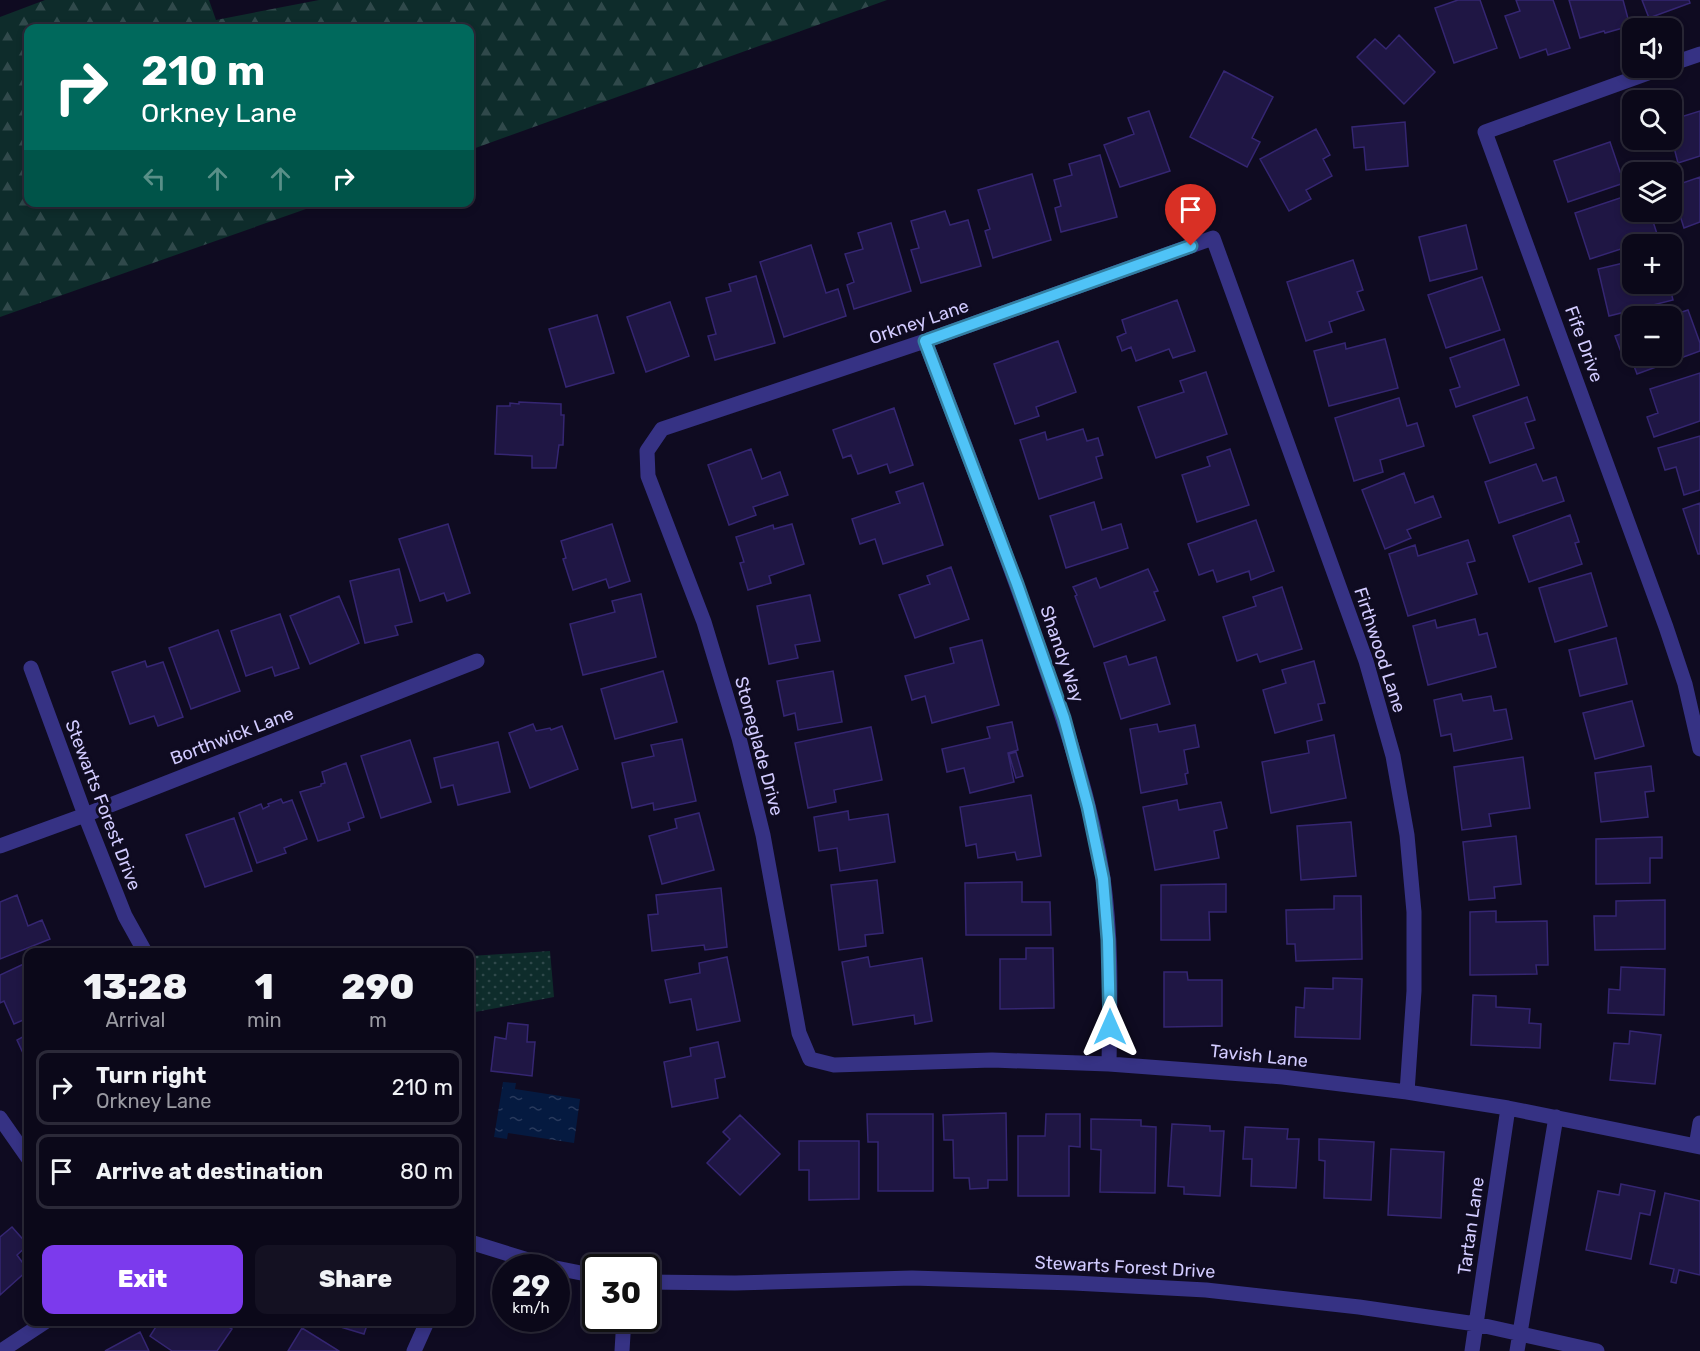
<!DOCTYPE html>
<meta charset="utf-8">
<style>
:root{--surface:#0b0819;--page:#141122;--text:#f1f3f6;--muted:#9a9aa2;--line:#2b2938;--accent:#7c3aed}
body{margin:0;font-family:Rubik,sans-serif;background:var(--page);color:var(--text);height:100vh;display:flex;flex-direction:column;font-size:22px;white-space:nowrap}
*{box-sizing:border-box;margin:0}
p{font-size:20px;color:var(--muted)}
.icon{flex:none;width:33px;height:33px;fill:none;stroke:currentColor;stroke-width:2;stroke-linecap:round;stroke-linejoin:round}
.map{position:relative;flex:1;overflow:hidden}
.panel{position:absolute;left:24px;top:948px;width:450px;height:378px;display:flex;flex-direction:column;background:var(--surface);border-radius:12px;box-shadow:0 3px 9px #0003,0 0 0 2px var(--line)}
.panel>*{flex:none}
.guide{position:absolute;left:24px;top:24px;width:450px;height:183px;border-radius:12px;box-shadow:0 3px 9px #0003,0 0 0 2px var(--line);background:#00695c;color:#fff;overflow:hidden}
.controls{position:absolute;left:1622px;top:18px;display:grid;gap:12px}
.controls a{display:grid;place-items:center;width:60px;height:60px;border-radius:12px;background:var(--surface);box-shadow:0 3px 9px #0003,0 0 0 2px var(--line);font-size:30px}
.speed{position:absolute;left:492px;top:1254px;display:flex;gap:12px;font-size:30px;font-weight:700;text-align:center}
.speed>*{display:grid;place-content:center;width:78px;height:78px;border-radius:50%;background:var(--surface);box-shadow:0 3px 9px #0003,0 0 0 2px var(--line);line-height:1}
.speed small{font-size:15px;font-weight:400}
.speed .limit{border:3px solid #111;border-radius:9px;background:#fff;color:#111}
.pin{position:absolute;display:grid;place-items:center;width:51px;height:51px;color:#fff;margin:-62px -26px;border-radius:50% 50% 50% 0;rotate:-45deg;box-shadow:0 0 6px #0007}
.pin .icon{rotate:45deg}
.me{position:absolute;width:66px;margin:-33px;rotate:0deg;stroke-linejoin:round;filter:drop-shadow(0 0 4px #0008)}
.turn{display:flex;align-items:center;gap:21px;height:126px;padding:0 18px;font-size:27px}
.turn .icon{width:78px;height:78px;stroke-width:2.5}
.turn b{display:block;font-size:42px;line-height:51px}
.lanes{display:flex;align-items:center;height:57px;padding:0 18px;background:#0003;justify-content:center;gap:30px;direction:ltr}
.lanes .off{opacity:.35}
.eta{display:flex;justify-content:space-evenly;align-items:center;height:102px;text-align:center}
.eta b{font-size:36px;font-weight:800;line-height:42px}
.cta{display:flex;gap:12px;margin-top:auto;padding:12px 18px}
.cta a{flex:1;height:69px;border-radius:12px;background:var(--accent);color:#fff;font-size:24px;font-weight:800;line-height:69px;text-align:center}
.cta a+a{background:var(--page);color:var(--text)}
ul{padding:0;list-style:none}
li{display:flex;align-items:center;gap:18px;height:75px;margin:0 12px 9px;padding:0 6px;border:3px solid var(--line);border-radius:12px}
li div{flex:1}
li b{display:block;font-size:22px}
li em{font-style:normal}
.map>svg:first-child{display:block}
</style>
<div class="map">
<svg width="1700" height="1351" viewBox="0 0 1700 1351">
<defs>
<pattern id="forest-firs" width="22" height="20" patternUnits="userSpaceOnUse" patternTransform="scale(1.5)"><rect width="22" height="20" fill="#0e2c2b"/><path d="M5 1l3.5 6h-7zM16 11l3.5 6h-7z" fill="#30494b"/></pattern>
<pattern id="park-dots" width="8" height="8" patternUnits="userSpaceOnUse" patternTransform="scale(1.5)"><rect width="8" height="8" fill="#0e2c2b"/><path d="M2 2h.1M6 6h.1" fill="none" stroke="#30494b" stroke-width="1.8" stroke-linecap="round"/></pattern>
<pattern id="water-ripples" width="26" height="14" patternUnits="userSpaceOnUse" patternTransform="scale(1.5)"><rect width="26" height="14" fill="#051a40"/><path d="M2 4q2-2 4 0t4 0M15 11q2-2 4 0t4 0" fill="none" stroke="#293a5d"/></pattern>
</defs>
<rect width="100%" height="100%" fill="#0f0b21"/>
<path fill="url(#forest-firs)" d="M45 0H209L216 20 319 0H887L470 150V28H28V202L323 203 0 317V17Z"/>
<path fill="url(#park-dots)" d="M550 951 554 997 470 1013V956Z"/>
<path fill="url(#water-ripples)" d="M503 1082 516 1083 515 1089 580 1099 574 1143 508 1133 507 1139 494 1137Z"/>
<path fill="#1f1644" stroke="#352672" stroke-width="1.5" d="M1458 0H1480L1497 48 1454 63 1435 8Z
M1516 0H1553L1570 48 1548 55 1546 49 1520 58 1505 16 1520 11Z
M1569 0H1623L1630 26 1605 33 1604 31 1580 38Z
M1642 0H1689L1690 3 1649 18Z
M1399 35 1435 72 1404 104 1357 57 1375 39 1386 49Z
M1224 71 1273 97 1252 138 1260 142 1247 167 1190 137Z
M1149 111 1170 171 1120 187 1104 145 1134 134 1128 118Z
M1700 111V156L1678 163 1671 136V120Z
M1405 122 1408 166 1366 170 1364 147 1354 148 1352 127Z
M1316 129 1330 155 1323 159 1332 176 1306 190 1311 199 1289 211 1260 159Z
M1610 142 1624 183 1568 202 1554 161Z
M1100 155 1117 217 1061 232 1055 208 1061 206 1054 180 1072 175 1069 164Z
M1032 174 1051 240 993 258 985 231 990 229 978 190Z
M1700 177V222L1684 228 1671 187Z
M1632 194V212H1650L1658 237 1590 259 1575 213Z
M945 211 950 225 968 220 981 266 921 283 911 250 919 248 911 221Z
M891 223 911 291 854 309 847 285 854 282 845 254 863 249 858 233Z
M1466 225 1477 269 1430 281 1419 237Z
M811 245 826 293 838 289 846 316 784 337 760 262Z
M1353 260 1363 290 1357 292 1364 310 1329 322 1332 332 1306 341 1287 282Z
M1632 261V284H1669L1673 300 1609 316 1598 269Z
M756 276 775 343 715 360 708 336 716 334 706 298 731 291 729 284Z
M1482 277 1500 330 1446 348 1428 295Z
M1177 300 1195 351 1173 358 1169 349 1136 361 1131 347 1122 351 1117 337 1126 333 1122 320Z
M670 302 689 356 646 372 627 317Z
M1688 310 1700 343V351L1637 374 1631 358 1624 360 1615 336 1632 330V356H1671V316H1670Z
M597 315 614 373 566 387 549 329Z
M1385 339 1398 388 1329 406 1314 351 1345 343 1346 349Z
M1504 339 1519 385 1456 407 1450 390 1460 387 1450 358Z
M1058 341 1076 392 1036 407 1039 416 1015 424 994 364Z
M1206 372 1227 434 1156 458 1138 407 1184 392 1180 381Z
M1700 373V421L1654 437 1647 417 1658 413 1650 389Z
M1527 397 1535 420 1525 423 1534 448 1490 463 1473 416Z
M1399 398 1407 426 1417 423 1424 446 1380 460 1383 472 1354 481 1335 418Z
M519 402 561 404V415H564L563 445H559L556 468H532V456L495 454 497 406H510V403L519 404Z
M894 408 913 465 890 473 887 464 858 474 851 455 843 458 833 430Z
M1083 429 1087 441 1098 438 1103 455 1096 457 1102 478 1039 499 1020 440 1045 432 1047 440Z
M1700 436V490L1684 495 1676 467 1665 470 1658 448Z
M751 449 762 479 780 472 788 495 753 507 756 515 729 525 708 465Z
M1230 449 1249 505 1197 522 1182 475 1210 466 1207 457Z
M1536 464 1543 481 1556 477 1564 501 1499 523 1485 482Z
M1404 473 1415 503 1433 496 1441 517 1407 530 1411 538 1385 549 1362 490Z
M923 483 943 545 883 564 875 539 860 544 852 519 900 503 896 492Z
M1094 502 1102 530 1121 524 1128 548 1066 568 1050 516Z
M1700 503V554H1698L1683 509Z
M1570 515 1579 542 1575 543 1582 564 1529 582 1513 536Z
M1256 520 1274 571 1251 580 1249 571 1217 582 1213 570 1199 575 1188 544Z
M448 524 470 593 447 601 444 593 420 601 399 539Z
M612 524 630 581 609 588 606 579 573 590 563 559 566 558 561 541Z
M792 524 804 564 769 576 771 583 748 590 740 563 744 562 736 537 773 525 774 529Z
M1468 540 1475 561 1467 563 1477 594 1408 616 1389 554 1415 545 1418 556Z
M951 567 969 619 915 638 899 595 930 584 927 576Z
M399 569 412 622 395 626 398 635 365 643 350 581Z
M1148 569 1158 591 1154 592 1165 620 1094 647 1075 596 1077 595 1073 587 1096 578 1100 588Z
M1591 573 1607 626 1555 642 1539 588Z
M1282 587 1302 649 1260 662 1257 654 1237 661 1223 617 1256 606 1253 597Z
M641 594 656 657 583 675 570 624 615 612 612 601Z
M810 595 820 641 795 645 798 658 769 664 757 606Z
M339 596 359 643 310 664 290 616Z
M280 614 299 668 275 676 272 667 246 676 231 631Z
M1475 619 1479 635 1487 633 1496 667 1428 685 1413 626 1435 620 1437 628Z
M218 630 240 691 191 709 169 648Z
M1616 638 1627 684 1580 696 1569 650Z
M982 640 999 705 932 723 925 696 912 700 905 676 954 663 950 648Z
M1126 656 1129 665 1156 657 1170 704 1121 719 1104 663Z
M145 661 147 667 163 662 183 717 158 726 154 716 130 724 112 672Z
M1314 661 1325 703 1318 704 1322 720 1275 733 1263 690 1286 683 1282 670Z
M663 671 677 722 615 739 601 689Z
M833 671 842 722 798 730 795 713 784 716 777 681Z
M1461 694 1463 701 1491 696 1494 711 1506 709 1512 739 1454 751 1451 734 1441 736 1434 700Z
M1632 701 1644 746 1595 759 1583 713Z
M1012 722 1018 750 1008 753 1014 782 970 793 964 768 947 772 942 749 990 738 987 727Z
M533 724 536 731 550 728 551 730 562 726 578 769 530 788 509 733Z
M1157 724 1159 732 1195 725 1199 747 1184 750 1188 773 1185 774 1187 784 1141 793 1130 729Z
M871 727 882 780 834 790 836 802 808 808 795 743Z
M1334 735 1346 798 1271 813 1262 762 1309 753 1307 741Z
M682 739 696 801 654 810 653 803 632 808 622 763 654 756 651 745Z
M410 740 431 802 381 818 361 756Z
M498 742 510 792 458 805 453 785 441 788 434 758Z
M1016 752 1023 776 1016 778 1009 754Z
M1523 757 1530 808 1489 814 1491 826 1462 830 1454 767Z
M346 763 364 817 348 823 350 830 318 841 300 792 321 786V784L325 783 322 772Z
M1651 766 1654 791 1645 792 1648 817 1601 822 1595 773Z
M1031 795 1041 856 1017 860 1015 852 978 858 976 844 966 846 960 807Z
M281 799 283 803 292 800 307 839 284 848 286 853 257 863 239 813 261 804 263 809 269 806 268 804Z
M1177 800 1179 810 1221 802 1227 828 1214 831 1219 858 1155 870 1143 807Z
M848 811 849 820 888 814 895 862 840 871 837 848 819 851 814 817Z
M699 813 714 870 662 884 649 836 677 828 675 819Z
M234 818 252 871 205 887 186 835Z
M1351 822 1356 876 1301 880 1297 826Z
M1516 836 1521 884 1494 887 1495 898 1469 900 1463 842Z
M1662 837V858H1650V883L1596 884V839Z
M877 880 883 933 865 935 866 946 839 950 831 885Z
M1022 882V902H1050L1051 935H966L965 883Z
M1226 884V912H1209L1210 940H1161V885Z
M721 888 727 947 705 950 704 945 652 951 648 915 658 914 656 895Z
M17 895 28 926 42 920 50 939 0 959V902Z
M1334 896H1361L1362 959 1296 961 1295 944H1287L1286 910 1334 909Z
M1665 900V949L1595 950 1594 916H1616V901Z
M1496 911V922L1547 921 1548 965H1536L1537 974 1470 975V912Z
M1026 948H1053L1054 1008 1000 1009V959H1026Z
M727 957 740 1021 697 1030 691 999 670 1003 665 980 700 973 699 963Z
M868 957 870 967 922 958 932 1021 915 1024 914 1015 853 1025 842 962Z
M28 962V1018L14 1024 4 1001 0 1003V975Z
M1621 967 1665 969 1664 1015 1608 1013 1609 989 1620 990Z
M1164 972H1187L1188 980H1222V1026L1164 1027Z
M1333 978 1362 979 1360 1039 1295 1037 1296 1007 1304 1008 1305 988 1333 989Z
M1473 995 1496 996V1007L1530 1009 1529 1023 1541 1024 1540 1048 1471 1045Z
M508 1023 528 1025 527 1042H535L532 1076 491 1071 495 1037 506 1039Z
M1630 1031 1661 1035 1655 1084 1610 1080 1614 1043 1629 1044Z
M28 1034V1064L17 1040Z
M718 1042 725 1077 715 1079 718 1098 672 1107 664 1062 691 1056 690 1048Z
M1006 1113 1007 1180H988V1188L970 1189 969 1178H954L953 1140H944L943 1115Z
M867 1114H933V1191H878V1142H868Z
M1046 1114H1080V1147L1069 1146V1196H1018V1136H1045Z
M740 1115 780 1154 740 1195 707 1163 730 1139 723 1132Z
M1091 1119 1141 1120V1126L1156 1127 1155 1193 1100 1192 1101 1150 1091 1149Z
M1172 1124 1210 1126V1131H1224L1220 1196 1184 1194V1187L1168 1186Z
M1245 1127 1288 1129 1287 1139H1299L1296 1188 1251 1186 1252 1159H1243Z
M1319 1139 1374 1142 1371 1200 1324 1198 1325 1161 1319 1160Z
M799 1141H859V1199L809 1200V1170H799Z
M1391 1149 1444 1152 1441 1218 1388 1215Z
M1621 1184 1655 1191 1650 1215 1640 1213 1631 1259 1586 1250 1598 1191 1619 1195Z
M1665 1193 1700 1201V1275L1679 1270 1676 1283 1671 1282 1674 1269 1650 1264Z
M12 1227 28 1245 17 1255 28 1270 0 1295V1237Z
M159 1322H221L232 1329 217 1351H172L150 1336Z
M324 1322H368L364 1334Z
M302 1328 339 1351H288Z
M140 1332 149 1351H105Z"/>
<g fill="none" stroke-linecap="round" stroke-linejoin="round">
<path stroke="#363284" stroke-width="15" d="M1671 64 1700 54
M1662 68 1485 132 1666 627 1685 684 1700 749
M925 341C962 438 1000 536 1034 634 1062 714 1090 794 1103 878 1112 939 1110 1002 1109 1064
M31 668 85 815 125 916 145 952
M0 846 85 815 477 661
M1407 1092 1414 991V912L1407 835 1393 756 1366 661 1213 238 925 341 662 429 647 451 648 476 704 622 739 738 763 835 799 1033 810 1059 834 1065 992 1060 1109 1064 1283 1077 1407 1092 1508 1108 1700 1147
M0 1118 28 1158
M1696 1146 1700 1123
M470 1242 554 1268
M556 1268 596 1276
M646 1282 735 1283 912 1278 1074 1283 1206 1290 1359 1307 1476 1324 1597 1351
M1 1351 45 1322
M414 1351 427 1322
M622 1351 624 1318
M1472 1351 1508 1108
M1517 1351 1556 1117"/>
</g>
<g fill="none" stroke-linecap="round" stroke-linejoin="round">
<defs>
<path id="route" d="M1110 1027 1108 940 1103 879 1088 807 1064 718 1017 584 925 341 1191 246"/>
</defs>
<use href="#route" stroke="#337fa1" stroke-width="15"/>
<use href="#route" stroke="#4fc3f7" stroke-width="10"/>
</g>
<g text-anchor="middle" stroke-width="6" stroke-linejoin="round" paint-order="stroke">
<g font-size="18" fill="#d2cbff" stroke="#0f0b21">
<text transform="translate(919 322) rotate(-19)" y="6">Orkney Lane</text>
<text transform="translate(1584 344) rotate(70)" y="6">Fife Drive</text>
<text transform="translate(1380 650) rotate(72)" y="6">Firthwood Lane</text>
<text transform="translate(1062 654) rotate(71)" y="6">Shandy Way</text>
<text transform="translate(232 736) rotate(-21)" y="6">Borthwick Lane</text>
<text transform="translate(759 746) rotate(75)" y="6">Stoneglade Drive</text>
<text transform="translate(103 805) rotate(69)" y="6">Stewarts Forest Drive</text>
<text transform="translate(1259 1056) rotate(6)" y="6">Tavish Lane</text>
<text transform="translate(1471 1226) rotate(-82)" y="6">Tartan Lane</text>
<text transform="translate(1125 1267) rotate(3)" y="6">Stewarts Forest Drive</text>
</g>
</g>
</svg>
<div class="controls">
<a><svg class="icon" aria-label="sound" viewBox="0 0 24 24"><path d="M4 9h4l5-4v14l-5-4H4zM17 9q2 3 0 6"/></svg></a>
<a><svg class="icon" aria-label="search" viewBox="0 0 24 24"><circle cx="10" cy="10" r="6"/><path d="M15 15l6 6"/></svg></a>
<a><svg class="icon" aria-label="layers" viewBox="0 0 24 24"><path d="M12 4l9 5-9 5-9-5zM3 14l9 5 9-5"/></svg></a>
<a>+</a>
<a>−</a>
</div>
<div class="speed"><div>29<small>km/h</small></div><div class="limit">30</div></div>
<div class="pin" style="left:1191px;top:246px;background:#d93025"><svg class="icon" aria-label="arrive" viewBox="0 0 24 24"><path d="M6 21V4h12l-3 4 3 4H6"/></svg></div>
<svg class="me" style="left:1110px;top:1027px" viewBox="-20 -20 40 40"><path d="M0-17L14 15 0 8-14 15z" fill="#4fc3f7" stroke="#fff" stroke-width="4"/></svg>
<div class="guide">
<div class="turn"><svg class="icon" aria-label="right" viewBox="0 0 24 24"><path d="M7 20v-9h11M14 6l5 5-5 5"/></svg><div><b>210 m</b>Orkney Lane</div></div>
<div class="lanes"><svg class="icon off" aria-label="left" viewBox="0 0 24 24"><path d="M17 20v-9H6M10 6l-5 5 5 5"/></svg><svg class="icon off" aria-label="ahead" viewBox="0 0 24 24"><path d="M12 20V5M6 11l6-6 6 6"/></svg><svg class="icon off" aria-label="ahead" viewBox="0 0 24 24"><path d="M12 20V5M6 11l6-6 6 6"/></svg><svg class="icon" aria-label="right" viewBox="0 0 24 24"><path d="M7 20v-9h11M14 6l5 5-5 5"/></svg></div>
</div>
<section class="panel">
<div class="eta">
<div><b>13:28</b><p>Arrival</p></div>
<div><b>1</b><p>min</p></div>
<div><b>290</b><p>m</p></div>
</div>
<ul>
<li><svg class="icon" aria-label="right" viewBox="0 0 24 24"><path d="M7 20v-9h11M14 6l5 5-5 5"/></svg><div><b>Turn right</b><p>Orkney Lane</p></div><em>210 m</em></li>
<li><svg class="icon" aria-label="arrive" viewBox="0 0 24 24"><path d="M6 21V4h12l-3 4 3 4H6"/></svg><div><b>Arrive at destination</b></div><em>80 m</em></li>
</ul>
<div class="cta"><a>Exit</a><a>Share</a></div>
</section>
</div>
